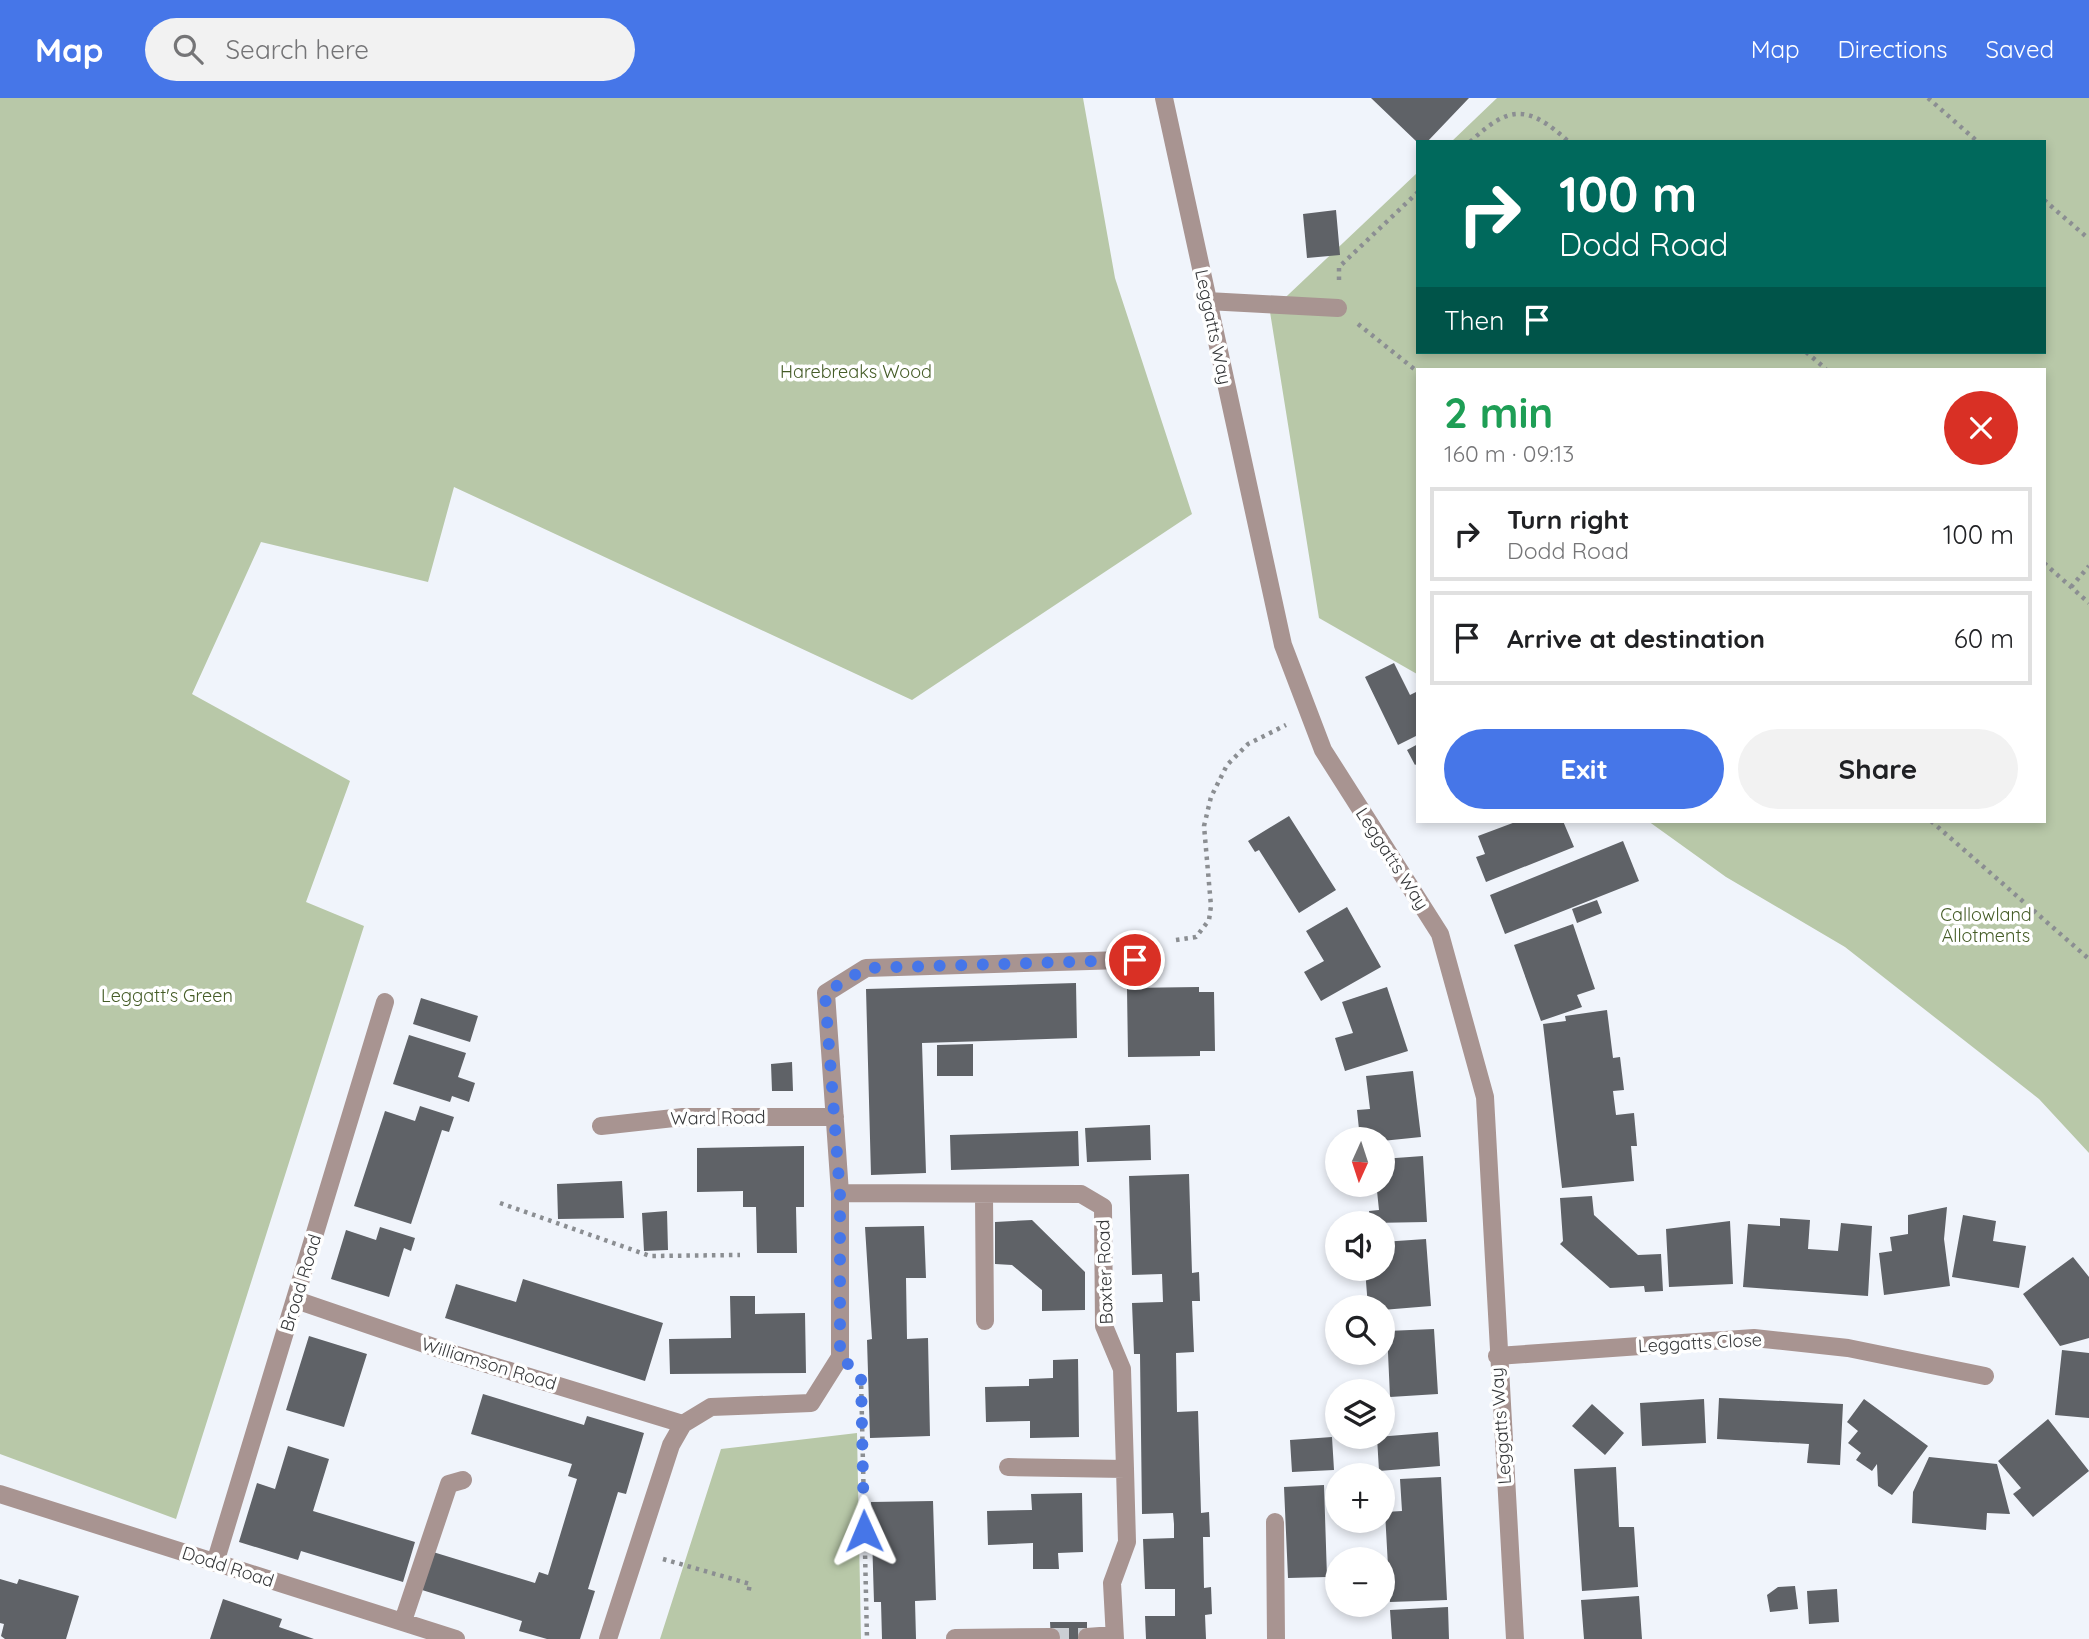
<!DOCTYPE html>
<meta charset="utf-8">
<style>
:root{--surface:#fff;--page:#f2f2f2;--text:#202124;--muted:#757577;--line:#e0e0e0;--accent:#4676e8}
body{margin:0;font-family:Quicksand,sans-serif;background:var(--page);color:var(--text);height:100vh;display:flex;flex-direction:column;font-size:26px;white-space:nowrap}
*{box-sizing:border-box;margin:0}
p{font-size:23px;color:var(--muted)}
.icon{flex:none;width:38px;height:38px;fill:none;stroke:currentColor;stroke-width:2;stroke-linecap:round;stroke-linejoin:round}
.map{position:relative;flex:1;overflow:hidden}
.drawer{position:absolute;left:1416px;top:270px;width:630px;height:455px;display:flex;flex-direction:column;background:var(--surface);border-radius:0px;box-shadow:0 4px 10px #0003}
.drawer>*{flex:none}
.banner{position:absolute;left:1416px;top:42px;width:630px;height:214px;border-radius:0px;box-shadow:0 4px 10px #0003;background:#00695c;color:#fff;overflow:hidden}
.needle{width:46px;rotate:183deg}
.tools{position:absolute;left:1325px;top:1029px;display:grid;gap:14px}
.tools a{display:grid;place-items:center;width:70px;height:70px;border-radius:50%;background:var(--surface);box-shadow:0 4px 10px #0003;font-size:35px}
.pin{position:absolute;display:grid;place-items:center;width:60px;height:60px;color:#fff;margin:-30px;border:4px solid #fff;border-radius:50%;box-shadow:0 2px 7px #0007}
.me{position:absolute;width:77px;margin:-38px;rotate:359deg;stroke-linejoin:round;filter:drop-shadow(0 0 5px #0008)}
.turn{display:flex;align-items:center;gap:24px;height:147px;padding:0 28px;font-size:32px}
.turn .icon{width:91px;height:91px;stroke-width:2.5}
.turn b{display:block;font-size:49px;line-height:60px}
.then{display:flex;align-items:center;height:66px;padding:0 28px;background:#0003;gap:14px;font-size:26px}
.round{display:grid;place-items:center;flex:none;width:74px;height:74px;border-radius:37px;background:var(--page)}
.headline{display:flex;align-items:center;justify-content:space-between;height:119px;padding:0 28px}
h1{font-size:42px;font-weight:800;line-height:52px;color:#1e9e55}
.cta{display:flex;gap:14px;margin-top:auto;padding:14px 28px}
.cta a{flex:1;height:80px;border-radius:42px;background:var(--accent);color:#fff;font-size:28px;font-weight:800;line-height:80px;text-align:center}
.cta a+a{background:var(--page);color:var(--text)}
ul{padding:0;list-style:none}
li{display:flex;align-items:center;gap:21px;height:94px;margin:0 14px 10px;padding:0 14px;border:4px solid var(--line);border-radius:0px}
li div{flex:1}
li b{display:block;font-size:26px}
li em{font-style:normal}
header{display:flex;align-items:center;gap:42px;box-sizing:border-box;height:98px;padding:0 35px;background:var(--accent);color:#fff}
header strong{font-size:33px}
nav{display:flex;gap:38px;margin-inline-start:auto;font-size:24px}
.search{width:490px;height:63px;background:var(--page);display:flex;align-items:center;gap:18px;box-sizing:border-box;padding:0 24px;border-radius:38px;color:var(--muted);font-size:26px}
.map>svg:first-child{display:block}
</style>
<header>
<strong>Map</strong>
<div class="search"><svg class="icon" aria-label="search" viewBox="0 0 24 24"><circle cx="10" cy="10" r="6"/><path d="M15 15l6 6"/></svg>Search here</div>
<nav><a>Map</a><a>Directions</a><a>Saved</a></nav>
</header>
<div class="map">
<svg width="2089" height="1541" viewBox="0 0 2089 1541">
<rect width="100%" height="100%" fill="#f0f4fb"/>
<path fill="#b8c8a8" d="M0 0H1083L1115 180 1192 416 912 602 454 389 428 484 261 444 192 596 350 683 306 804 364 828 176 1421 0 1356Z
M1497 0H2089V1055L2039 1001 1845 849 1726 779 1648 723H2044V271H1418L1417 576 1319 520 1270 214 1417 75 1418 254H2044V44H1451Z
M857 1335 861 1541H660L721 1351Z"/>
<path fill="#5f6267" d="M1371 0H1469L1427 44H1417Z
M1336 112 1340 157 1307 160 1303 116Z
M1394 565 1410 597 1418 593V637L1398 647 1365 579Z
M1418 646V665L1415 667 1407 652Z
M1289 718 1336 792 1299 815 1259 752 1255 754 1248 743Z
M1518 723H1563L1574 749 1486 784 1476 759 1485 756 1478 738Z
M1623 743 1639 783 1505 836 1490 797Z
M1597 802 1602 815 1577 825 1572 811Z
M1347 809 1381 869 1321 903 1304 874 1324 863 1306 833Z
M1573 826 1595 891 1577 897 1582 909 1541 923 1514 847Z
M1076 885 1077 940 922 945 926 1075 871 1077 866 891Z
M1199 889V894H1214L1215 953H1200V958L1128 959 1127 890Z
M1387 889 1408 953 1345 973 1335 940 1353 935 1342 904Z
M421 900 478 918 470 944 413 926Z
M1607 912 1613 960 1620 959 1624 992 1613 993 1616 1017 1634 1015 1637 1048H1631L1634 1083 1562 1090 1543 926 1566 923 1565 918Z
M409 937 466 955 458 979 475 985 469 1004 452 998 450 1004 393 986Z
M973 946V978H937V947Z
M792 964 793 993H772L771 966Z
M1413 973 1421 1039 1382 1043 1360 1041 1357 1012 1370 1011 1366 978Z
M420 1008 454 1019 449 1034 442 1032 411 1126 354 1108 385 1013 415 1023Z
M1150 1027 1151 1062 1087 1064 1085 1030Z
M1078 1033 1079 1068 951 1072 950 1037Z
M804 1048V1109H796L797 1155H757L756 1109H743V1093L697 1094V1050Z
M1423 1058 1427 1124 1370 1125 1369 1113 1379 1112 1377 1093 1355 1095 1354 1087H1382V1061Z
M1189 1076 1192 1175 1199 1174 1200 1203H1192L1194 1254 1176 1255 1177 1314 1198 1313 1201 1415 1209 1414 1210 1439H1203L1204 1490 1211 1489 1212 1516 1205 1517 1206 1541H1146L1145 1518H1175V1491H1145L1143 1441 1174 1440V1426L1173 1415 1142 1416 1140 1256H1134L1132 1205 1163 1204 1162 1176 1132 1177 1129 1078Z
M622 1083 624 1120 558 1121 557 1086Z
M1592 1098 1594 1117 1638 1157 1661 1156 1663 1193 1645 1194 1644 1188 1610 1190 1560 1146 1563 1143 1560 1100Z
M1947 1109 1944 1141 1950 1188 1884 1197 1879 1155 1892 1153 1890 1139 1908 1136V1117Z
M667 1113 668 1152 644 1153 642 1115Z
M1963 1117 1996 1123 1993 1143 2026 1148 2019 1190 1952 1179Z
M1780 1120 1810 1122 1808 1151 1838 1153 1841 1125 1872 1128 1868 1198 1743 1189 1748 1126 1780 1128Z
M1032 1122 1085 1174V1212L1042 1213V1192L1012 1167 995 1166V1124Z
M1730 1123 1733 1186 1669 1189 1666 1131Z
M924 1128 926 1180H906L907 1241 928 1240 930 1338 870 1340 867 1242 872 1241 865 1129Z
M380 1129 415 1140 411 1153 404 1150 389 1199 331 1181 346 1132 376 1142Z
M1426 1141 1431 1208 1382 1212 1368 1209 1365 1171H1382V1144Z
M2073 1159 2089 1179V1240L2060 1248 2023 1196Z
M523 1181 663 1225 645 1283 445 1220 456 1186 516 1204Z
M730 1198H755V1216L805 1215 806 1275 670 1276 669 1241 731 1240Z
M1434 1231 1438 1296 1390 1299 1387 1233Z
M309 1238 367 1256 344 1329 286 1312Z
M2062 1252 2089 1255V1320L2055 1317Z
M1078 1261 1079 1339 1030 1340V1323L986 1324 985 1289 1029 1288V1281L1053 1280V1262Z
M483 1296 584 1327 587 1318 644 1335 626 1396 618 1394 588 1491 595 1493 580 1541H547L519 1533 522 1523 422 1492 433 1454 535 1485 539 1474 548 1477 577 1381 568 1378 572 1366 471 1336Z
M1719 1300 1843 1306 1840 1367 1807 1365 1809 1346 1717 1341Z
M1704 1301 1706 1345 1642 1348 1640 1305Z
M1864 1301 1928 1348 1892 1397 1878 1388 1877 1366 1872 1373 1856 1362 1861 1355 1848 1345 1858 1333 1847 1324Z
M1592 1306 1624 1335 1605 1357 1572 1328Z
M2048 1321 2089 1373 2033 1419 2013 1396 2021 1390 1998 1363Z
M1438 1334 1440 1368 1379 1373 1377 1339Z
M1332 1339 1334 1372 1292 1374 1290 1342Z
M288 1348 329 1361 313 1413 415 1444 403 1484 301 1453 298 1462 239 1444 257 1385 275 1391Z
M1929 1359 1997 1366 2010 1416 1987 1415 1986 1432 1912 1425 1913 1394Z
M1616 1369 1619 1429H1634L1638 1489 1582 1493 1574 1371Z
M1441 1379 1447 1502 1390 1504 1385 1414 1402 1413 1400 1381Z
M1324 1387 1327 1479 1288 1480 1284 1389Z
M1082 1395 1083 1454 1058 1455 1059 1471H1033V1445L988 1447 987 1413 1032 1412 1031 1396Z
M933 1403 936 1502 915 1503 916 1541H882L881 1504H874L871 1404Z
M0 1481 17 1486 19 1481 79 1498 66 1541H5L1 1538 4 1526 0 1525Z
M1795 1488 1798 1511 1770 1514 1767 1497 1778 1489Z
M1837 1491 1839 1524 1809 1526 1807 1493Z
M1639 1498 1642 1541H1584L1581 1502Z
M223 1501 282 1521 279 1529 314 1541H210Z
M1448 1509 1449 1541H1392L1390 1512Z
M1050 1524H1087V1541H1051Z"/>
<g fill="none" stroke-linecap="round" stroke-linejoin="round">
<path stroke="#cbced4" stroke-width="18" stroke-dasharray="18 9" stroke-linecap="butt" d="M1051 1539H1087"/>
<path stroke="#8b8e92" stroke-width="4.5" stroke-dasharray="3.5 5" stroke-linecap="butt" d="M1928 0 1978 44
M1470 44C1511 5 1529 8 1569 44
M2044 102 2089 141
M1339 182V169L1418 94
M1358 226 1418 274
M1806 254 1826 271
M2044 465 2089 505
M2071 489 2089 468
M1931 723 2089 861
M1176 842 1196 839 1209 822 1211 808 1204 728 1211 699 1227 667 1248 646 1286 627
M500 1105 650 1158 740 1157
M861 1279 867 1541
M663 1461 750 1486 748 1496"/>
<path stroke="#a89491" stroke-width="18" d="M1164 0 1283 547 1323 652 1440 836 1485 999 1515 1541
M1207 203 1338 210
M601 1028 683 1019H835
M840 1095 1081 1096 1103 1109 1104 1228 1122 1271 1125 1371 1127 1444 1112 1485 1115 1541
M984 1097 985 1223
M296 1202 454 1256 683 1326
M1497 1258 1754 1240 1848 1250 1985 1278
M1008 1369 1125 1371
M0 1396 456 1541
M1275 1424 1276 1541
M215 1465 385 904
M403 1523 449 1386 463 1382
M1087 1539 1113 1537
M955 1540 1051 1539
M608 1541 671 1347 683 1326 711 1309 811 1305 840 1259V1095L826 895 866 870 1155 861"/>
</g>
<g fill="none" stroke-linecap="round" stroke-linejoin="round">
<path stroke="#4676e8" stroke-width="12" stroke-dasharray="0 21.6" d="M864 1433 861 1278 840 1259V1096L825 895 866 870 1135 862"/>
</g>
<g text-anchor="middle" stroke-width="7" stroke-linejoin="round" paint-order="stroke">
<g font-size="18" fill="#36383a" stroke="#fff">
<text transform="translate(1213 229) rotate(78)" y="6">Leggatts Way</text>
<text transform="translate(1392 761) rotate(57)" y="6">Leggatts Way</text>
<text transform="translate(718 1020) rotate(-1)" y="6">Ward Road</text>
<text transform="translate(1105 1174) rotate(-92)" y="6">Baxter Road</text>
<text transform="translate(301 1185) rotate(-73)" y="6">Broad Road</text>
<text transform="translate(1700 1245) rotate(-3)" y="6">Leggatts Close</text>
<text transform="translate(489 1266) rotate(17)" y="6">Williamson Road</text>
<text transform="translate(1501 1328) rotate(-94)" y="6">Leggatts Way</text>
<text transform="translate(228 1469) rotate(18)" y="6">Dodd Road</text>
</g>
<g font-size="18" fill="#455c27" stroke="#fff">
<text x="856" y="280">Harebreaks Wood</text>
<text x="1986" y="823">Callowland<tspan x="1986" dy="21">Allotments</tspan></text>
<text x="167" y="904">Leggatt's Green</text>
</g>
</g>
</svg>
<div class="tools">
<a><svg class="needle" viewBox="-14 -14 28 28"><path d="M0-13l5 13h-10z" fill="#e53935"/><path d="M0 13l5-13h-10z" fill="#757577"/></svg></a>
<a><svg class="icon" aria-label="sound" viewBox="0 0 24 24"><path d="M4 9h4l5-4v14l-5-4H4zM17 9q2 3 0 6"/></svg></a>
<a><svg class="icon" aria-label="search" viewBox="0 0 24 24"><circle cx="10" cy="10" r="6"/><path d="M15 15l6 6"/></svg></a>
<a><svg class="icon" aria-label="layers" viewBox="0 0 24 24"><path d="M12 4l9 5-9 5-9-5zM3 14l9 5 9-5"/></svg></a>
<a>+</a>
<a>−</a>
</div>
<div class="pin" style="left:1135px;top:862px;background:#d93025"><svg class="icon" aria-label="arrive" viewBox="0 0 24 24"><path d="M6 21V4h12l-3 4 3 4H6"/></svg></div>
<svg class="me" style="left:864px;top:1433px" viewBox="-20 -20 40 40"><path d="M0-17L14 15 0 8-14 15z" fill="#4676e8" stroke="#fff" stroke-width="4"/></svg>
<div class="banner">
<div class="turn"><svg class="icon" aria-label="right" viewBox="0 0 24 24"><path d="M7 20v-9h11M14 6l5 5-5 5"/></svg><div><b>100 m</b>Dodd Road</div></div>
<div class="then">Then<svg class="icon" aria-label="arrive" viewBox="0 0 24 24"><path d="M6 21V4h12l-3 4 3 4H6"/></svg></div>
</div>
<section class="drawer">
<div class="headline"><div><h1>2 min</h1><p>160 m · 09:13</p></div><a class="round" style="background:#d93025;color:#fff"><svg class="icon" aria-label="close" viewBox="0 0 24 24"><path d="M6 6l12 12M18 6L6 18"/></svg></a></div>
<ul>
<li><svg class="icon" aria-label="right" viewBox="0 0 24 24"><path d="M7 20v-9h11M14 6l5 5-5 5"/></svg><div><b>Turn right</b><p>Dodd Road</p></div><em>100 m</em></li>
<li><svg class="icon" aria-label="arrive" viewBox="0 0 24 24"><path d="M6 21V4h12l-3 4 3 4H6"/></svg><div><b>Arrive at destination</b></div><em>60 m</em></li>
</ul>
<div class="cta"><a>Exit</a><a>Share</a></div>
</section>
</div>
